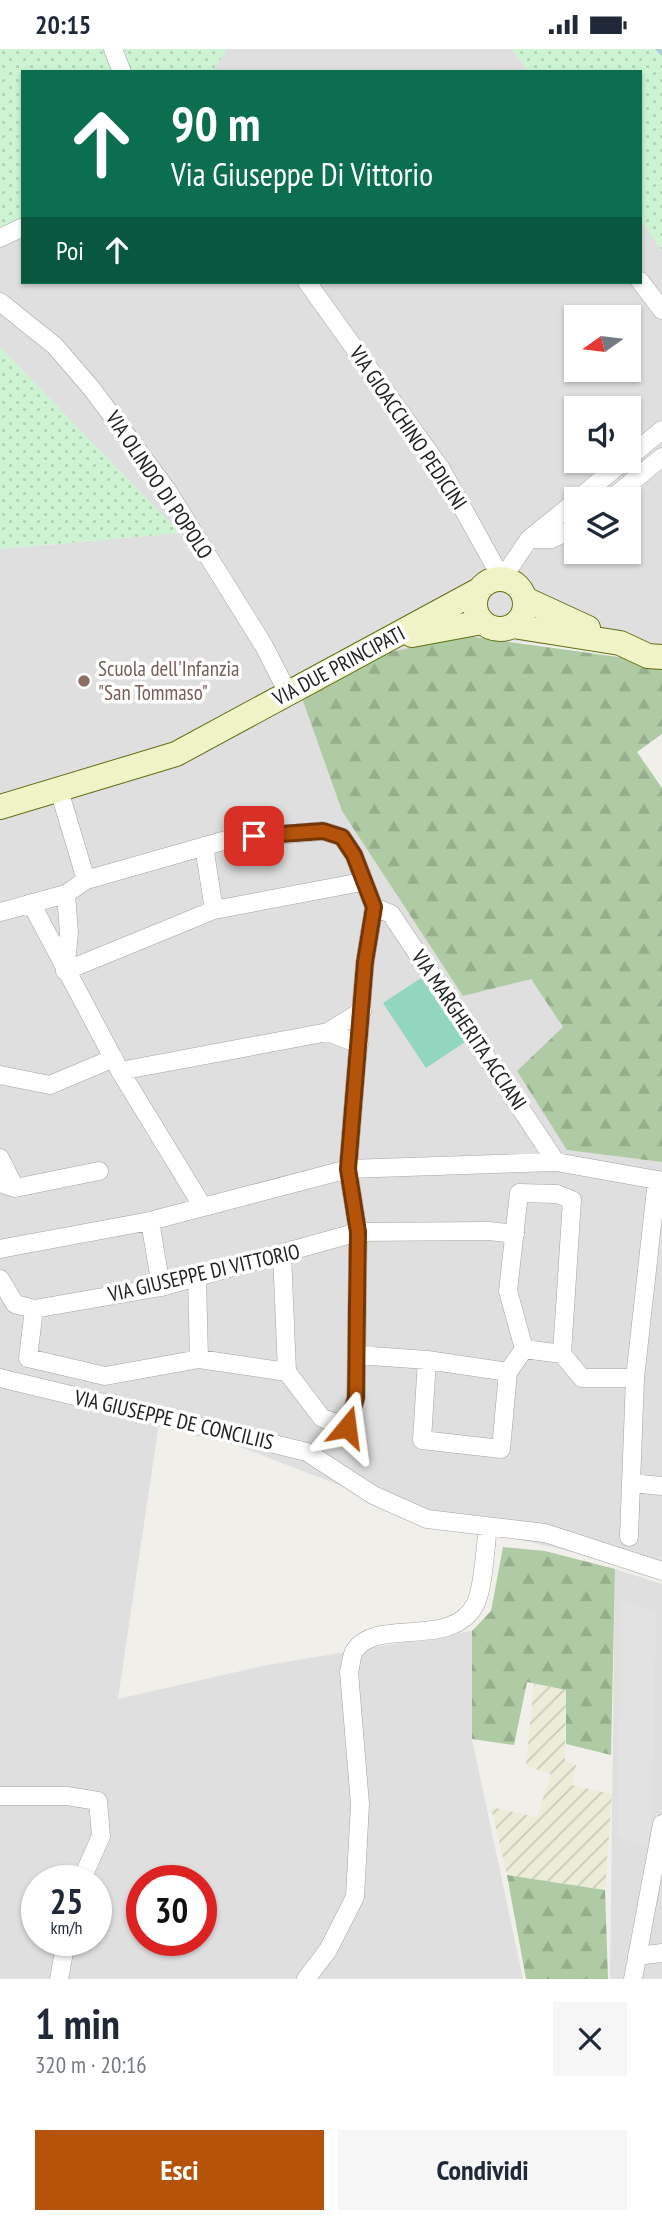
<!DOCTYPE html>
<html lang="it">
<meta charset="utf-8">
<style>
:root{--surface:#fff;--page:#f6f6f7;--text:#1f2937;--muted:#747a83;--accent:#b45309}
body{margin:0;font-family:"PT Sans Narrow",sans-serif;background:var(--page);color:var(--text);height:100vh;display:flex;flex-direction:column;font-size:26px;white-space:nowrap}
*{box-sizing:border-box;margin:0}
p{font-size:23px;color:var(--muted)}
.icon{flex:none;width:38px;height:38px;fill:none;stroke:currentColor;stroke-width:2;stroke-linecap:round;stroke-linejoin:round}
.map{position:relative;height:1930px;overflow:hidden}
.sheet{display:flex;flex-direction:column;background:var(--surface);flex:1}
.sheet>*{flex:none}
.hud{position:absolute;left:21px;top:21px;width:621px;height:214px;border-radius:0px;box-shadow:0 2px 5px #0004;background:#0b6e4f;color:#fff;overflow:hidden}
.needle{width:46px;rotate:256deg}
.buttons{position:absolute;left:564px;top:256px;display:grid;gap:14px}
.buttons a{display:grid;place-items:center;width:77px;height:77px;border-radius:0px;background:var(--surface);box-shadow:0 2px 5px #0004;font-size:35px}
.speed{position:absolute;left:21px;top:1816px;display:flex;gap:14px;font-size:35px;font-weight:700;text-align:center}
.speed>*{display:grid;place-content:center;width:91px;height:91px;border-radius:50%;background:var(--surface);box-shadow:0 2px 5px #0004;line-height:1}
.speed small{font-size:18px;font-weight:400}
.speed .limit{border:10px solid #d22;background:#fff;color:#111}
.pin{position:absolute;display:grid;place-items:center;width:60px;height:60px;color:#fff;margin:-30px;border-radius:14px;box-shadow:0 4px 10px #0006}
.me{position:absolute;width:77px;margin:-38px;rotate:16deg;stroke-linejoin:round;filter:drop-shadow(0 0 5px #0008)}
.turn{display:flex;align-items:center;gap:24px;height:147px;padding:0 35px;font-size:32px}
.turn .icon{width:91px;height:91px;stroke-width:2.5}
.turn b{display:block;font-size:49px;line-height:60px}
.then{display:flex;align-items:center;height:66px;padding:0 35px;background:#0003;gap:14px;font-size:26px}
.round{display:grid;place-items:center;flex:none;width:74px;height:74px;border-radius:0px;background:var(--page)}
.head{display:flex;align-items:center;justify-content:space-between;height:119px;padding:0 35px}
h1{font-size:42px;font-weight:600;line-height:52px}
.primary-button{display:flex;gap:14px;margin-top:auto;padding:14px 35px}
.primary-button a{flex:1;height:80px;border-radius:0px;background:var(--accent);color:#fff;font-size:28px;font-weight:600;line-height:80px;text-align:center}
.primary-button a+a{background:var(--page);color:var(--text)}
.status{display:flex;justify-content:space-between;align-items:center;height:49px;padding:0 35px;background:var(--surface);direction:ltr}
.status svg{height:19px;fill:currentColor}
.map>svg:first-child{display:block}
</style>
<div class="status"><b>20:15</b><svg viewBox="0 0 49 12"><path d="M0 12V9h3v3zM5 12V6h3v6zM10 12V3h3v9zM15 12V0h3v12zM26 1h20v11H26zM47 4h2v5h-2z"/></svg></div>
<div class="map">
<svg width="662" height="1930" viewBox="0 0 662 1930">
<defs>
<pattern id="farmland-furrows" width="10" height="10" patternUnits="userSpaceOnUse" patternTransform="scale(1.75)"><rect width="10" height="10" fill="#ebedd8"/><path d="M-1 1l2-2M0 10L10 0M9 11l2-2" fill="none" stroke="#c9cbb9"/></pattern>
<pattern id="forest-firs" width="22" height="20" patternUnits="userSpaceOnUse" patternTransform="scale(1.75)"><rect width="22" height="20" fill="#aecba3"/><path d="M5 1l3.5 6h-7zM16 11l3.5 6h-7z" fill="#95ae8c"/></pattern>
<pattern id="park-dots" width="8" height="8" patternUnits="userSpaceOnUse" patternTransform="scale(1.75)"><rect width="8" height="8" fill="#cdf4d2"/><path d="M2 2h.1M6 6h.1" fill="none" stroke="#b0d1b4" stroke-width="1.8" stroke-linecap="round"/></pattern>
</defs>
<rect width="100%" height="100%" fill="#f1efea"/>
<path fill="#e0dfdf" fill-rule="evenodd" d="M227 0H512L529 23H212Z
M23 167V233H640L641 172 662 201V608L467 587 531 930 564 978 567 1101 662 1113V1523L427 1470 160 1367 118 1650 262 1617 472 1582V1690L523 1930H0V500L179 484 0 298V180ZM576 268H628V320H576ZM576 359H628V411H576ZM576 450H628V502H576ZM37 1832H96V1892H37ZM142 1832H201V1892H142Z
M615 1520 662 1535V1930H610Z"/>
<path fill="url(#farmland-furrows)" d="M534 1635 566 1641 565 1712 576 1716 572 1736 612 1745 605 1841 507 1826 491 1758 537 1768 551 1725 526 1717Z"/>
<path fill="url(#forest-firs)" d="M467 587 662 614V685L637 703 662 739V1113L567 1101 517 1022 563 978 531 930 463 947 342 762 302 649 386 604Z
M503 1498 545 1502 615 1520 611 1706 566 1695V1641L527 1633 514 1696 472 1690V1582L491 1562Z
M507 1826 605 1841 608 1930H526Z"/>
<path fill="url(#park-dots)" d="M0 0H227L212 23H23V167L0 180Z
M512 0H662V201L641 172 640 23H529Z
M0 298 180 484 0 500Z"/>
<path fill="#91d6be" d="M421 929 465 993 426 1019 383 954Z"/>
<path fill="#e2e2e2" d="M621 1552 656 1562 652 1763 648 1799 617 1788Z"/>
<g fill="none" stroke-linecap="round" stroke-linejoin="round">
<path stroke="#b0ced9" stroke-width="4.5" d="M658 0 662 4"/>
<defs>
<path id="street" d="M113 0 122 23
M0 189 23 178
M640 232 662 261
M307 233 441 420 502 530 529 490 576 452
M0 253 55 297 92 340 167 441 264 597 288 644
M628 409 662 381
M578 450 625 411
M611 450 662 408
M529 490H552L576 478
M59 741 86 831
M204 797 214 861
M31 854 120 1022 203 1158
M374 858 391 865 556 1113
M0 863 66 845 86 831 230 790 323 782 342 788 354 806 374 858 365 913 348 1120 556 1113 662 1132
M65 922 214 861 362 833
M65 922 69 884 66 845
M328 983 362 962
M120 1022 328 983 359 995
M0 1026 50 1036 114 1009
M0 1109 15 1139 0 1134
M15 1139 99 1122
M150 1172 161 1238
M0 1200 150 1172 348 1120 358 1183 161 1238 34 1260 15 1255 0 1230
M282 1205 287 1323
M197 1228 199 1310
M34 1260 28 1309 105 1327 199 1310 287 1323 322 1369 347 1378 356 1349 358 1183 489 1182 515 1185
M562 1305 582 1329H635L629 1488
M357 1306 427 1311 422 1391 501 1400 508 1323 427 1311
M508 1323 524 1300 508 1242 519 1144 557 1145 572 1151 562 1305 524 1300
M0 1329 307 1403 373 1446 427 1470 545 1484 662 1522
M635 1329 657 1131
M631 1434 662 1437
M0 1747H67L98 1752 101 1787 81 1832
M637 1907 662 1904
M59 1930 66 1892
M306 1930 328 1901 355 1848 360 1755 349 1623C351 1617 351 1606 355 1601 377 1568 454 1601 476 1554 484 1535 485 1499 488 1478
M633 1930 662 1775"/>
<path id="secondary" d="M475 555a25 25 0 1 1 50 0a25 25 0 1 1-50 0Z
M525 550 588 579
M513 577 620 594 648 607 662 608
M412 586 482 573
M0 758 176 705 479 541"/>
</defs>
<use href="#street" stroke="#a3a3a3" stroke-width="19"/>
<use href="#secondary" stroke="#627012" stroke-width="26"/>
<use href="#street" stroke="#fff" stroke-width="18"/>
<use href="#secondary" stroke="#f0f3c5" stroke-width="24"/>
</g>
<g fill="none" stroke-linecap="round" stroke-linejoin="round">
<defs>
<path id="route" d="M254 787 323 782 342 788 354 806 374 858 365 913 348 1120 358 1183 357 1257 356 1349 347 1378"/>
</defs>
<use href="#route" stroke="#753606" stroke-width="18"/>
<use href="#route" stroke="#b45309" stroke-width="12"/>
</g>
<circle fill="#8d6e63" stroke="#fff" stroke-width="2.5" cx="84" cy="632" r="7"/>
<g text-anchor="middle" stroke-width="7" stroke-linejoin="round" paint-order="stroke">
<g font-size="21" fill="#222" stroke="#fff">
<text transform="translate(408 379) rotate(56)" y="7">VIA GIOACCHINO PEDICINI</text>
<text transform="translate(159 436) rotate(56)" y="7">VIA OLINDO DI POPOLO</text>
<text transform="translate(339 617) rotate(-28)" y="7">VIA DUE PRINCIPATI</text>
<text transform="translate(469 981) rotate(56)" y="7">VIA MARGHERITA ACCIANI</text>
<text transform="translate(204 1224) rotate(-13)" y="7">VIA GIUSEPPE DI VITTORIO</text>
<text transform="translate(174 1371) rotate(13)" y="7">VIA GIUSEPPE DE CONCILIIS</text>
</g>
<g font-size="21" fill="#785e54" stroke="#fff" text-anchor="start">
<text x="98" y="627">Scuola dell'Infanzia<tspan x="98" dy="24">"San Tommaso"</tspan></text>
</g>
</g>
</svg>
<div class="buttons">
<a><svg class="needle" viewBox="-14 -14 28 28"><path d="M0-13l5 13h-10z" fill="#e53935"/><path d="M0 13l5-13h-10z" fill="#747a83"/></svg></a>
<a><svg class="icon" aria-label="sound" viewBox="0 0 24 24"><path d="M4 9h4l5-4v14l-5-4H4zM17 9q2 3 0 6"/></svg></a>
<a><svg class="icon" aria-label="layers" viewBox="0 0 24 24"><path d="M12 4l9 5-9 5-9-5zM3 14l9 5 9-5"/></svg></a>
</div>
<div class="speed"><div>25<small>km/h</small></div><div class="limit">30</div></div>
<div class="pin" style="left:254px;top:787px;background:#d93025"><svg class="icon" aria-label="arrive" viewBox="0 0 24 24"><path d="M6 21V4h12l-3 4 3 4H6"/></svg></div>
<svg class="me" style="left:347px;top:1378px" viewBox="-20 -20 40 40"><path d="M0-17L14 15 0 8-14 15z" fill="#b45309" stroke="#fff" stroke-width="4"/></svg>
<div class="hud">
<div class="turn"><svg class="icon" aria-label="ahead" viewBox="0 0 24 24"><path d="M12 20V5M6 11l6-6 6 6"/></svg><div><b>90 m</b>Via Giuseppe Di Vittorio</div></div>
<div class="then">Poi<svg class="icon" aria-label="ahead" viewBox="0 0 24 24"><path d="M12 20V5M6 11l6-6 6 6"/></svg></div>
</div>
</div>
<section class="sheet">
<div class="head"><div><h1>1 min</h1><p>320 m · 20:16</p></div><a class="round"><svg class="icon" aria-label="close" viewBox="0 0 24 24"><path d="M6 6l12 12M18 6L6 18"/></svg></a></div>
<div class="primary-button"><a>Esci</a><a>Condividi</a></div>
</section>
